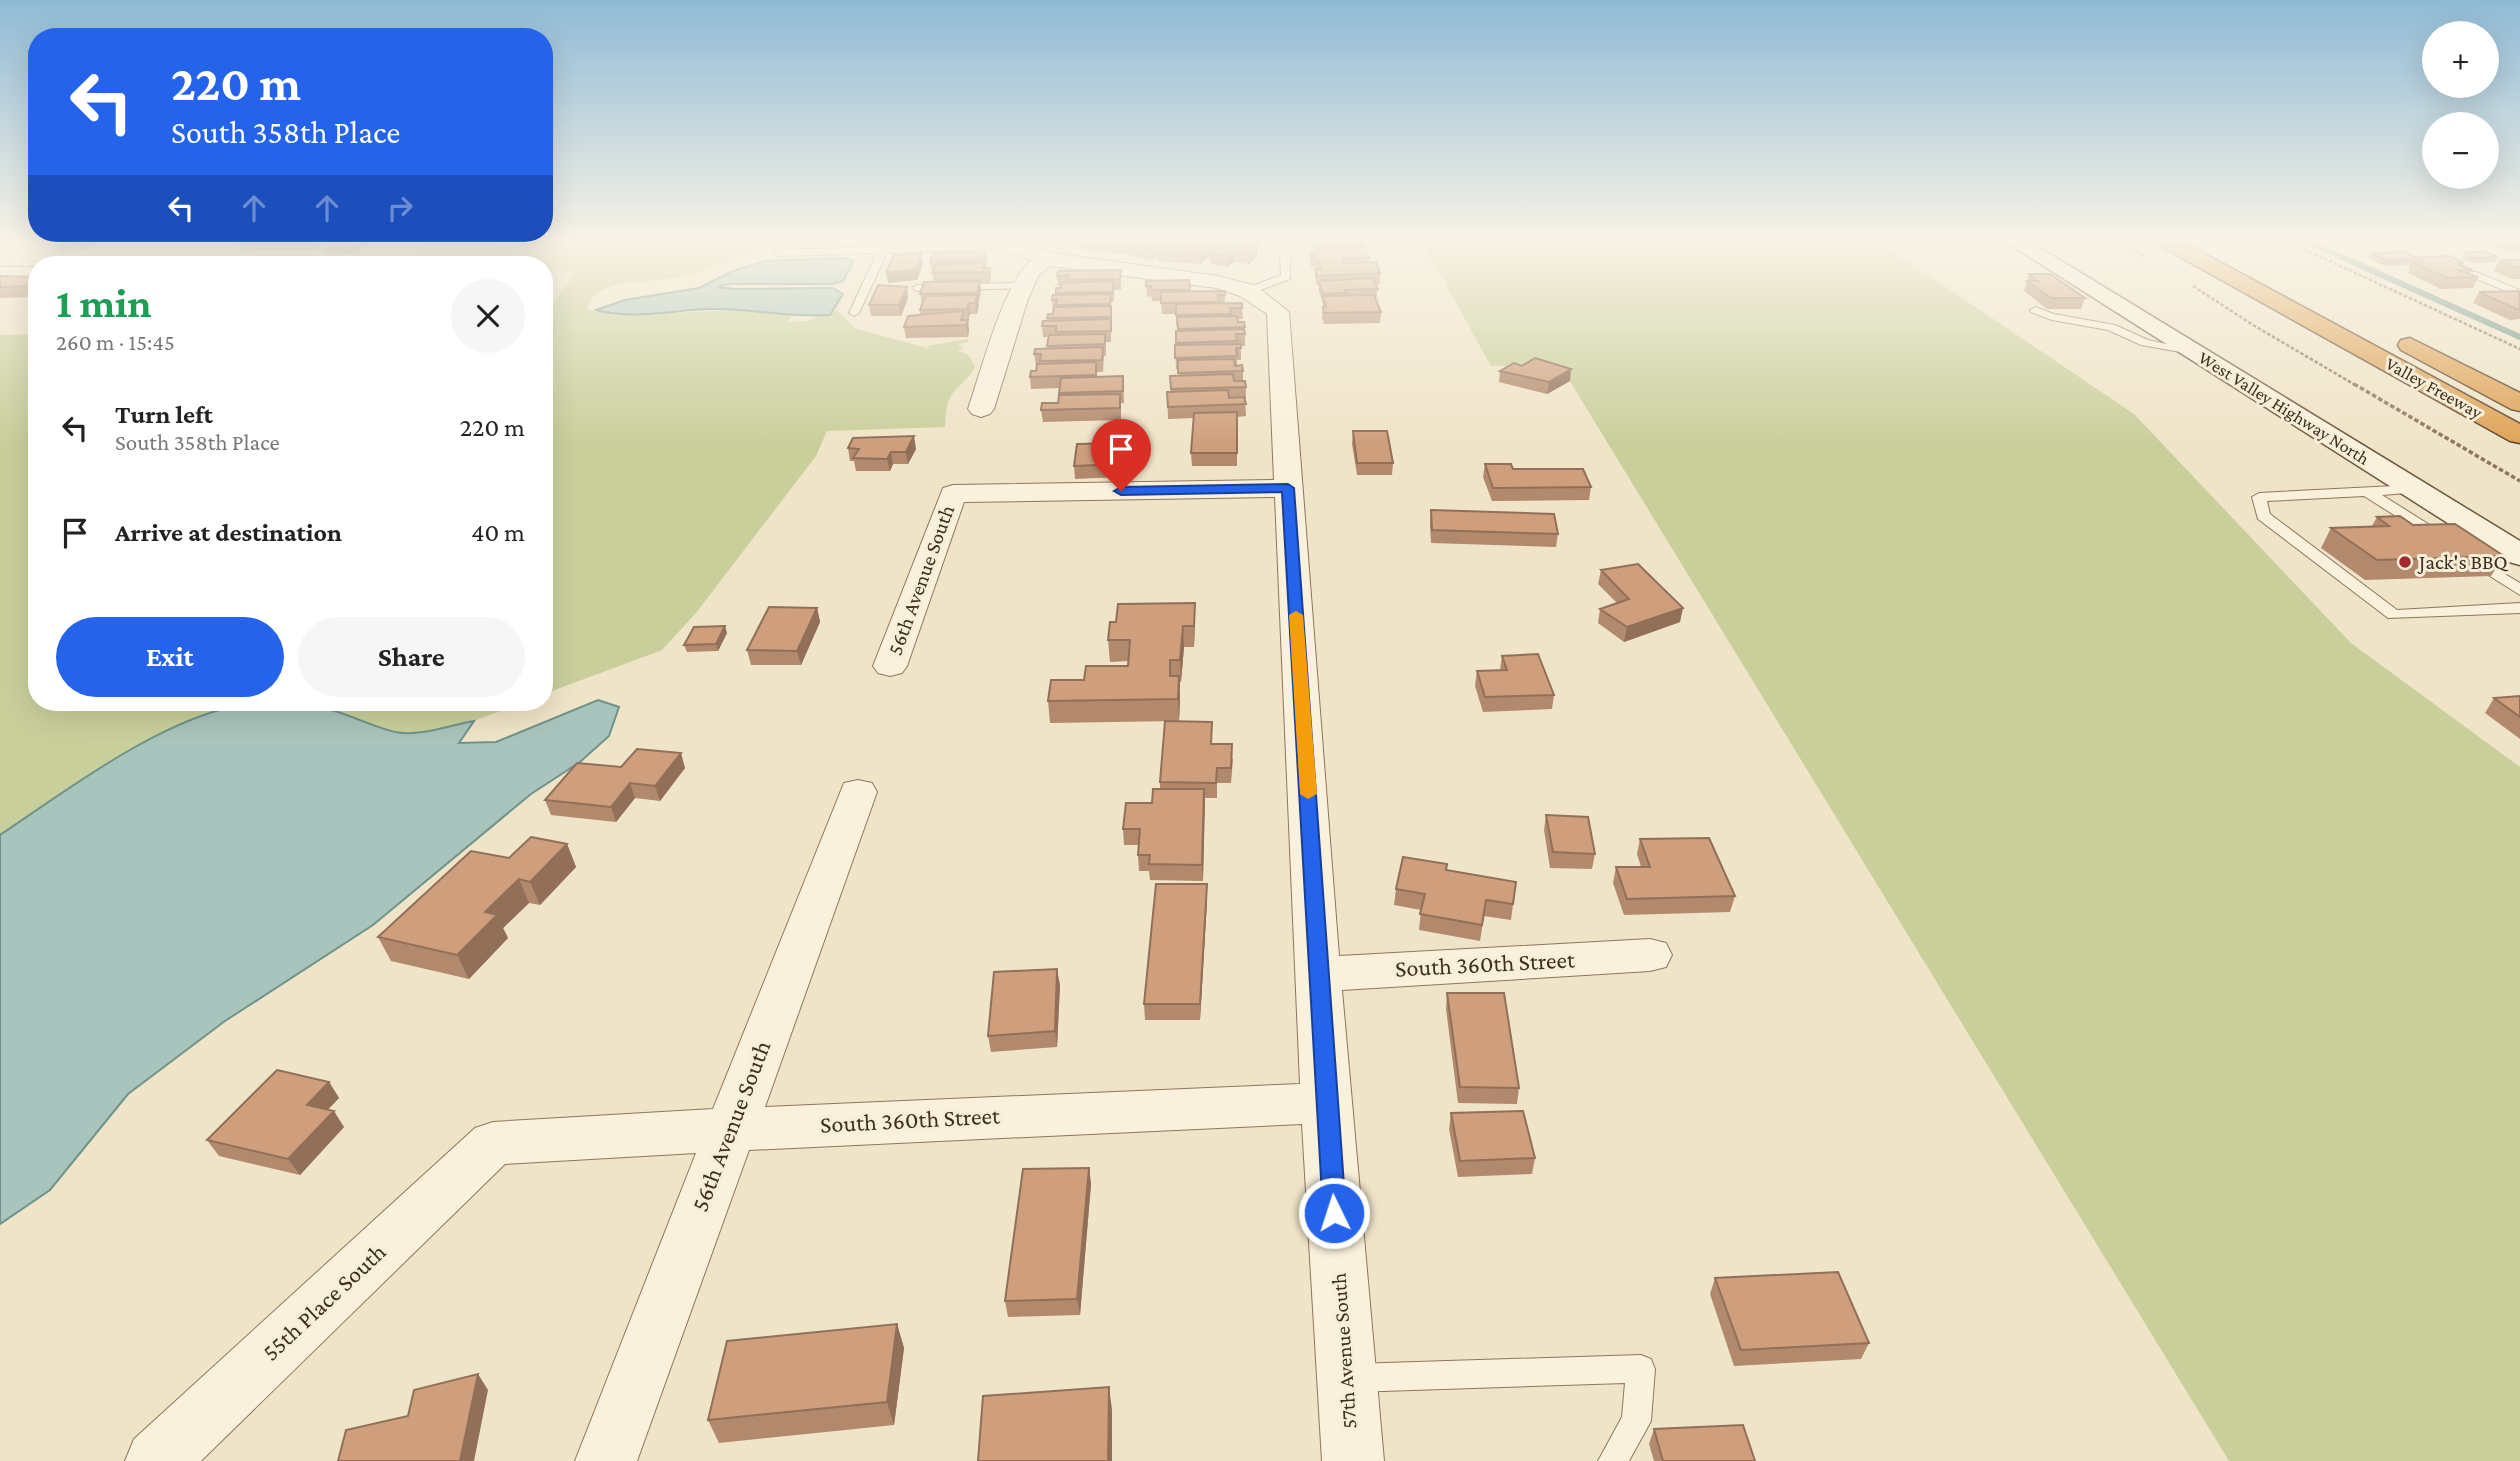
<!DOCTYPE html>
<meta charset="utf-8">
<style>
:root{--surface:#fff;--page:#f6f6f6;--text:#222;--muted:#767676;--accent:#2563eb}
body{margin:0;font-family:"Crimson Pro",serif;background:var(--page);color:var(--text);height:100vh;display:flex;flex-direction:column;font-size:26px;white-space:nowrap}
*{box-sizing:border-box;margin:0}
p{font-size:23px;color:var(--muted)}
.icon{flex:none;width:38px;height:38px;fill:none;stroke:currentColor;stroke-width:2;stroke-linecap:round;stroke-linejoin:round}
.map{position:relative;flex:1;overflow:hidden}
.panel{position:absolute;left:28px;top:256px;width:525px;height:455px;display:flex;flex-direction:column;background:var(--surface);border-radius:28px;box-shadow:0 7px 28px #0002}
.panel>*{flex:none}
.top-card{position:absolute;left:28px;top:28px;width:525px;height:214px;border-radius:28px;box-shadow:0 7px 28px #0002;background:#2563eb;color:#fff;overflow:hidden}
.tools{position:absolute;left:2422px;top:21px;display:grid;gap:14px}
.tools a{display:grid;place-items:center;width:77px;height:77px;border-radius:50%;background:var(--surface);box-shadow:0 7px 28px #0002;font-size:35px}
.pin{position:absolute;display:grid;place-items:center;width:60px;height:60px;color:#fff;margin:-72px -30px;border-radius:50% 50% 50% 0;rotate:-45deg;box-shadow:0 0 7px #0007}
.pin .icon{rotate:45deg}
.me{position:absolute;width:77px;margin:-38px;rotate:356deg;stroke-linejoin:round;filter:drop-shadow(0 0 5px #0008)}
.turn{display:flex;align-items:center;gap:24px;height:147px;padding:0 28px;font-size:32px}
.turn .icon{width:91px;height:91px;stroke-width:2.5}
.turn b{display:block;font-size:49px;line-height:60px}
.lanes{display:flex;align-items:center;height:66px;padding:0 28px;background:#0003;justify-content:center;gap:35px;direction:ltr}
.lanes .off{opacity:.35}
.round{display:grid;place-items:center;flex:none;width:74px;height:74px;border-radius:37px;background:var(--page)}
.overview{display:flex;align-items:center;justify-content:space-between;height:119px;padding:0 28px}
h1{font-size:42px;font-weight:700;line-height:52px;color:#1e9e55}
.action{display:flex;gap:14px;margin-top:auto;padding:14px 28px}
.action a{flex:1;height:80px;border-radius:42px;background:var(--accent);color:#fff;font-size:28px;font-weight:700;line-height:80px;text-align:center}
.action a+a{background:var(--page);color:var(--text)}
ul{padding:0;list-style:none}
li{display:flex;align-items:center;gap:21px;height:105px;padding:0 28px}
li div{flex:1}
li b{display:block;font-size:26px}
li em{font-style:normal}
.map>svg:first-child{display:block}
</style>
<div class="map">
<svg width="2520" height="1461" viewBox="0 0 2520 1461">
<rect width="100%" height="100%" fill="#f0e4c8"/>
<path fill="#c9cf9b" d="M427 240H771L768 244C739 254 713 269 683 276 657 283 628 278 603 290 595 294 588 300 588 310L620 315 742 310 793 315 787 322 807 321 837 310 856 329 928 348 927 346 967 339 969 342 959 344 963 349 957 351C968 353 972 357 975 368 956 395 946 387 945 427L827 431 816 456 696 613 662 650 544 694V315L576 273 544 269V264H503L407 253Z
M1421 240H1870L1921 270 2134 414 2351 643 2520 767V1461H2229L1560 365 1491 366Z
M37 334V702H525L474 721 458 742 486 746 598 700 619 707 609 736 580 762 531 794 373 925 225 1021 128 1094 50 1190 0 1224V335Z"/>
<path fill="#a9c4bc" stroke="#6f938a" stroke-width="2" d="M845 258 854 261 843 281 832 284H728L718 287 735 289 833 288 843 294 830 315C790 318 750 308 710 309 672 310 633 320 596 310L625 300 699 288 733 271 765 261Z
M598 700 619 707 609 736 580 762 531 794 373 925 225 1021 128 1094 50 1190 0 1224V835C64 792 148 729 223 709 244 703 286 704 308 706 339 708 366 725 395 732 419 737 450 725 474 721L459 743 496 742Z"/>
<g fill="none" stroke-linecap="round" stroke-linejoin="round">
<path stroke="#6f938a" stroke-width="6" d="M2304 240 2520 337"/>
<defs>
<path id="service" d="M1008 243 1011 244V248L887 253 859 313 854 316 849 313 877 253 779 256 774 253 779 250Z
M1285 250 1290 253V279L1252 293H1244V289L1281 275 1280 253Z
M2470 272H2476L2520 290V297L2470 276Z
M1023 283 1027 284V288L917 291 912 288 917 285Z
M2035 307 2054 314 2115 325 2148 340 2198 351 2192 354 2141 345 2108 330 2052 320 2031 312 2030 310Z
M2414 485 2419 486V492L2382 495 2444 534V540H2434L2364 496 2267 501 2270 514 2397 610 2520 603V613L2388 618 2258 519 2252 497 2259 493Z
M2474 556 2520 583V595L2469 563 2467 560 2469 557Z
M1641 1355 1651 1359 1655 1369 1651 1421 1629 1461H1598L1622 1417 1625 1383 1353 1392 1343 1388 1339 1378 1343 1368 1353 1364Z"/>
<path id="minor" d="M987 240H1013L1051 253 1218 276 1256 286 1289 312 1339 956 1650 939 1666 943 1672 955 1666 967 1650 971 1342 990 1384 1461H1322L1302 1124 749 1150 637 1461H575L696 1153 505 1164 201 1461H125L134 1439 475 1128 493 1122 713 1109 844 783 858 780 872 783 877 792 765 1107 1300 1084 1275 497 964 502 907 666 902 673 890 676 878 673 873 666 943 488 953 485 1274 480 1267 314 1240 296 1216 288 1051 266 1039 275 1028 299 994 409 990 414 981 417 972 414 968 409C981 372 1003 283 1032 260L989 244Z
M0 267H37V279H0Z"/>
<path id="secondary" d="M2003 240H2027L2520 541V565L2509 562Z"/>
<path id="motorway" d="M2154 240H2179L2520 424V443L2510 441 2157 244Z
M2410 338 2520 393V411L2511 409 2401 350 2398 345 2401 340Z"/>
</defs>
<use href="#service" stroke="#8d765c" stroke-width="2"/>
<use href="#minor" stroke="#8d765c" stroke-width="2"/>
<use href="#secondary" stroke="#6f573f" stroke-width="3"/>
<use href="#motorway" stroke="#5b4430" stroke-width="3"/>
<path stroke="#8d765c" stroke-width="2.5" stroke-dasharray="3.5 2" stroke-linecap="butt" d="M2118 240 2144 256
M2284 240 2520 349
M2193 286 2253 325 2357 386"/>
<path stroke="#8d765c" stroke-width="3.5" stroke-dasharray="4.5 2.5" stroke-linecap="butt" d="M2354 384 2520 481"/>
<use href="#service" fill="#faf1dc" fill-rule="evenodd"/>
<use href="#minor" fill="#faf1dc" fill-rule="evenodd"/>
<use href="#secondary" fill="#faf1dc" fill-rule="evenodd"/>
<use href="#motorway" fill="#e0a458" fill-rule="evenodd"/>
</g>
<path fill="#b2896c" d="M68 240H103L86 250 60 251 58 245Z
M327 240V242L315 250 241 251 236 241Z
M365 240 367 245 355 254H327L325 249Z
M788 240H845H840L837 245 789 246Z
M908 240H953L952 242 908 243Z
M1078 240H1218V248L1259 251H1257V257L1249 264 1234 262 1227 267 1210 264V256L1200 264 1157 261V256L1152 260 1124 254 1123 250 1120 253 1079 249Z
M1310 240H1364V247L1369 258 1368 262 1380 273V284H1375L1378 289 1376 300 1381 312 1380 323 1324 324 1322 318 1323 304 1319 291V286H1317L1315 279V269H1317L1316 266 1311 267 1310 262V252H1314L1315 247Z
M2434 240H2464L2463 242H2441Z
M2484 240H2520V252L2499 249 2483 242Z
M986 252 987 262 985 268H990L991 278 990 283H980L981 291 977 314H970L968 320H965H968L969 331 968 337 906 338 904 327 920 315V310L922 305 920 294 934 282 930 262Z
M2464 252 2498 257 2496 262 2473 263 2461 258Z
M2371 253 2464 263 2462 266 2472 270 2469 274 2478 277 2473 288 2441 289 2408 273 2410 269 2408 268 2410 265 2385 266 2368 258Z
M2499 260H2520V279H2513L2494 271Z
M1121 270V290H1114V302H1111V342H1106V356H1104L1103 372H1097V377L1123 376 1124 403H1121V420L1043 422 1041 410 1058 403 1060 388 1031 389 1030 377 1036 371 1037 365 1036 366 1034 354 1047 348 1048 337H1043L1042 326 1047 321V318L1053 314 1052 300 1056 295V288H1061V286H1058L1057 276Z
M2029 274 2085 298 2081 309H2047L2024 291Z
M0 276 37 277V297L0 298Z
M1146 281 1190 290V292L1225 291V303L1242 308 1243 319H1237L1238 322 1245 327V346H1241V360H1237V366L1243 371V381L1246 387V399H1245L1246 416 1237 417V466H1192L1191 453 1194 418 1168 419 1167 392H1171L1170 376 1179 375 1178 369H1176L1175 345H1176V331H1178V326H1176V314H1162L1161 301H1152L1151 296 1147 297Z
M907 287 908 298 901 316H871L869 305Z
M2520 291V319L2510 320 2473 303 2479 292Z
M1522 366 1571 369 1570 381 1547 394 1499 382 1500 371Z
M1353 431 1393 463 1392 475H1357L1352 444Z
M1121 443V477L1075 479 1074 466Z
M848 448 916 449 908 464H893L890 471H856L854 461H850Z
M1485 464 1591 487 1589 500 1492 501 1483 477Z
M1431 510 1558 534 1556 547 1431 543 1430 524Z
M2377 517 2413 525 2504 556 2491 576 2365 580 2321 548 2331 528 2372 526Z
M1601 570 1680 622 1624 642 1598 623 1600 609 1617 603 1598 584Z
M1195 603 1194 647H1184L1181 682H1180V698L1179 721 1050 723 1048 701 1084 680 1128 666V661L1110 662 1108 640 1116 622Z
M817 608 820 622 801 665H751L747 650Z
M727 633 718 651 687 652 684 645Z
M1502 656 1554 695 1552 709 1483 712 1475 686 1477 671 1500 670Z
M2520 696V739L2485 713 2494 698Z
M1212 722V744L1233 759 1231 783H1217V798H1204L1203 881 1150 880 1149 871H1139L1138 855 1139 845H1124L1123 829 1152 803 1160 789V782Z
M621 767 685 768 660 801 635 798 616 822 551 815 545 800Z
M1546 815 1595 854 1592 869 1550 868 1544 830Z
M1640 839 1735 896 1730 912 1624 915 1613 883 1616 867H1641L1637 854Z
M567 844 576 867 540 905 529 903 503 928 508 938 469 979 391 961 378 937 509 858Z
M1446 870 1516 882 1511 920 1484 916 1480 941 1419 930 1421 910 1394 905 1396 889Z
M1207 884V900L1200 1020H1145L1144 1004Z
M1060 985 1057 1047 991 1052 988 1036Z
M1447 993 1519 1088 1517 1104 1458 1103 1446 1009Z
M329 1082 339 1098 328 1109 344 1127 300 1175 219 1156 207 1140Z
M1451 1113 1535 1158 1532 1174 1458 1177 1449 1129Z
M1089 1168 1091 1184 1080 1315 1008 1317 1005 1301Z
M1715 1278 1869 1343 1861 1359 1734 1366 1710 1294Z
M897 1324 904 1348 894 1425 719 1443 708 1420Z
M1654 1429 1755 1461H1654L1649 1444Z"/>
<path fill="#916f58" d="M92 240H103L86 250 83 245Z
M310 240H327V242L315 250Z
M365 240 367 245 355 254 353 248Z
M1046 240H1066L1046 243Z
M1123 240H1138L1123 244V250L1120 253 1119 243Z
M1164 240H1174L1156 250 1157 256 1152 260V250Z
M1218 240V250L1210 254V256L1200 264V254Z
M1259 240 1257 257 1249 264V254L1251 246Z
M1233 251 1234 262 1227 267V256Z
M921 254 923 264 917 280 888 283 886 272Z
M990 268 991 278 990 283 989 272Z
M980 281 981 291 978 303 977 293Z
M907 287 908 298 901 316 899 305Z
M977 295 979 306 977 314 975 303Z
M969 303 970 314 968 320 967 309Z
M968 320 969 331 968 337 966 325Z
M1571 369 1570 381 1547 394 1549 382Z
M914 436 916 449 908 464 906 452Z
M891 452 893 464 890 471 887 459Z
M1195 603V624L1194 647V626Z
M817 608 820 622 801 665 797 651Z
M1683 608 1680 622 1624 642 1627 627Z
M725 626 727 633 718 651 716 644Z
M1183 626 1184 647 1181 682 1180 660Z
M1179 676 1180 698 1179 721 1178 699Z
M681 753 685 768 660 801 655 786Z
M630 783 635 798 616 822 611 807Z
M1204 789 1205 804 1203 881 1202 865Z
M567 844 576 867 540 905 530 882Z
M519 879 529 903 503 928 508 938 469 979 457 955 485 912Z
M1207 884V900L1200 1020V1004Z
M1057 969 1060 985 1057 1047 1055 1031Z
M329 1082 339 1098 317 1121 307 1105Z
M334 1111 344 1127 300 1175 288 1159Z
M1089 1168 1091 1184 1080 1315 1077 1299Z
M897 1324 904 1348 894 1425 887 1402Z
M478 1374 488 1390 474 1461H460Z
M1109 1387 1112 1410V1461H1108Z"/>
<path fill="#cf9f7d" stroke="#916f58" stroke-width="2" d="M68 240H92L83 245H58Z
M238 240H311L236 241Z
M339 240H365L353 248 325 249Z
M1085 240H1123L1119 243Z
M1129 240H1164L1152 250 1123 244Z
M1171 240H1218L1200 254 1156 250Z
M1229 240H1259L1251 246 1257 247 1249 254 1233 251 1227 256 1210 254Z
M1317 240H1364V242L1319 243Z
M1363 244 1369 258 1342 259 1344 263 1376 262 1380 273 1317 276 1315 269H1321L1316 256H1312L1310 252H1321L1315 245Z
M986 252 985 256H979L978 261 930 262 933 253Z
M2405 252 2417 258H2413L2412 260 2387 261 2371 253Z
M2464 252H2486L2498 257 2475 258Z
M921 254 916 270 886 272 894 255Z
M2450 256 2464 263H2455L2472 270H2457L2478 277 2447 278 2413 263H2425L2413 258Z
M2499 260H2520V268H2518Z
M985 263 983 268H990L989 272 932 273 936 264Z
M1121 270 1120 279 1068 280 1069 275 1057 276 1058 271Z
M2029 274H2050L2085 298H2051L2027 281H2038Z
M0 276 37 277V285L34 286 0 287Z
M1373 278 1378 289 1345 290 1347 293 1323 294 1319 281Z
M1189 280 1190 290H1151V286H1146V281Z
M980 281 977 293 920 294 924 282Z
M1113 281V292L1056 293V288H1061L1062 283Z
M878 285 907 287 899 305H869Z
M1225 291V295H1218L1219 302 1161 303V292Z
M2519 291 2520 309H2516L2479 292Z
M1111 294 1110 304 1056 305 1057 299 1052 300 1053 295Z
M977 295 975 303H969L967 309 920 310 925 296Z
M1374 295 1381 312 1324 313 1323 307H1326L1323 296Z
M1242 303V308H1230L1231 314 1176 315V304Z
M1111 306V317L1047 318 1048 314H1053L1054 307Z
M964 311 961 320H968L966 325 904 327 908 316Z
M1237 316 1238 322H1244L1245 327 1178 329 1177 317Z
M1111 319V331L1056 332V326H1042L1043 321Z
M1244 329 1245 334H1236L1237 341 1176 343V331Z
M1105 334V344L1047 346 1049 335Z
M1241 344V348H1236L1237 356 1175 358V345Z
M1103 347 1102 360 1040 361 1041 354H1034L1035 349Z
M1535 358 1571 369 1549 382 1500 371 1514 363 1522 366Z
M1234 359 1235 366 1242 365 1243 371 1178 373V360Z
M1096 362V375L1030 377 1031 371H1036L1037 364Z
M1233 374 1234 381H1245L1246 387 1171 389 1170 376Z
M1123 376V391L1059 393 1061 378Z
M1228 390 1229 398 1244 397 1246 404 1168 407 1167 392Z
M1120 394V408L1041 410 1042 403H1058L1059 395Z
M1237 412V453H1191L1194 413Z
M1353 431H1387L1393 463H1357Z
M914 436 906 452H891L887 459 853 458 859 449 848 448 853 438Z
M1121 443 1120 464 1074 466 1077 444Z
M1485 464H1511L1513 469H1583L1591 487 1493 488Z
M1431 510 1554 514 1558 534 1432 530Z
M2400 516 2413 525 2455 524 2504 556 2377 560 2331 528 2389 526 2377 517Z
M1638 564 1683 608 1627 627 1600 609 1629 599 1601 570Z
M1195 603 1194 626H1183L1180 660H1170V676H1179L1178 699 1048 701 1051 680H1084L1086 666H1128L1130 640H1108L1110 622H1116L1118 604Z
M769 607 817 608 797 651 747 650Z
M725 626 716 644 684 645 694 627Z
M1538 654 1554 695 1485 697 1477 671 1507 670 1502 656Z
M2520 696V717L2494 698Z
M1165 721 1212 722 1211 744H1232L1231 768H1217L1216 783 1160 782Z
M637 749 681 753 655 786 630 783 611 807 545 800 577 763 621 767Z
M1153 789H1204L1202 865 1149 864 1150 855H1138L1140 829H1123L1126 803H1152Z
M1546 815 1588 817 1595 854 1553 852Z
M531 837 567 844 530 882 519 879 485 912 497 915 457 955 378 937 471 851 509 858Z
M1709 838 1735 896 1627 899 1616 867H1650L1640 839Z
M1403 857 1447 864 1446 870 1516 882 1513 904 1486 900 1482 925 1420 914 1425 894 1396 889Z
M1156 884H1207L1200 1004H1144Z
M1057 969 1055 1031 988 1036 994 972Z
M1447 993H1504L1519 1088 1460 1087Z
M277 1070 329 1082 307 1105 334 1111 288 1159 207 1140Z
M1523 1111 1535 1158 1460 1161 1451 1113Z
M1089 1168 1077 1299 1005 1301 1023 1169Z
M1838 1272 1869 1343 1741 1350 1715 1278Z
M897 1324 887 1402 708 1420 727 1341Z
M478 1374 460 1461H338L346 1430 408 1416 414 1390Z
M1109 1387 1108 1461H978L983 1396Z
M1743 1425 1755 1461H1663L1654 1429Z"/>
<linearGradient id="sky" x2="0" y2="1"><stop stop-color="#8fbad6"/><stop offset="0.54" stop-color="#f8f3e6"/><stop offset="1" stop-color="#f8f3e6" stop-opacity="0"/></linearGradient>
<rect width="2520" height="444" fill="url(#sky)"/>
<path fill="#2563eb" stroke="#184099" stroke-width="2" d="M1288 484 1294 488 1346 1213 1343 1220 1334 1223 1326 1220 1323 1213 1282 492 1121 495 1114 491 1121 487Z"/>
<path fill="#f59e0b" d="M1296 611 1303 615 1317 794 1308 799 1300 794 1289 615Z"/>
<circle fill="#9e2a2b" stroke="#f7eed8" stroke-width="2.5" cx="2405" cy="562" r="7"/>
<g text-anchor="middle" stroke-width="6" stroke-linejoin="round" paint-order="stroke">
<g font-size="18" fill="#3d2e20" stroke="#f7eed8">
<text transform="translate(2434 388) rotate(29)" y="6">Valley Freeway</text>
<text transform="translate(2284 408) rotate(32)" y="6">West Valley Highway North</text>
</g>
<g font-size="21" fill="#3d2e20" stroke="#f7eed8" text-anchor="start">
<text x="2419" y="569">Jack's BBQ</text>
</g>
<g font-size="21" fill="#3d2e20" stroke="#f7eed8">
<text transform="translate(921 580) rotate(-70)" y="7">56th Avenue South</text>
<text transform="translate(1344 1351) rotate(-94)" y="7">57th Avenue South</text>
</g>
<g font-size="24" fill="#3d2e20" stroke="#f7eed8">
<text transform="translate(1485 964) rotate(-3)" y="8">South 360th Street</text>
<text transform="translate(910 1120) rotate(-3)" y="8">South 360th Street</text>
<text transform="translate(731 1126) rotate(-69)" y="8">56th Avenue South</text>
<text transform="translate(324 1302) rotate(-43)" y="8">55th Place South</text>
</g>
</g>
</svg>
<div class="tools">
<a>+</a>
<a>−</a>
</div>
<div class="pin" style="left:1121px;top:491px;background:#d93025"><svg class="icon" aria-label="arrive" viewBox="0 0 24 24"><path d="M6 21V4h12l-3 4 3 4H6"/></svg></div>
<svg class="me" style="left:1334px;top:1213px" viewBox="-20 -20 40 40"><circle r="17" fill="#2563eb" stroke="#fff" stroke-width="3"/><path d="M0-11L8 9 0 5-8 9z" fill="#fff"/></svg>
<div class="top-card">
<div class="turn"><svg class="icon" aria-label="left" viewBox="0 0 24 24"><path d="M17 20v-9H6M10 6l-5 5 5 5"/></svg><div><b>220 m</b>South 358th Place</div></div>
<div class="lanes"><svg class="icon" aria-label="left" viewBox="0 0 24 24"><path d="M17 20v-9H6M10 6l-5 5 5 5"/></svg><svg class="icon off" aria-label="ahead" viewBox="0 0 24 24"><path d="M12 20V5M6 11l6-6 6 6"/></svg><svg class="icon off" aria-label="ahead" viewBox="0 0 24 24"><path d="M12 20V5M6 11l6-6 6 6"/></svg><svg class="icon off" aria-label="right" viewBox="0 0 24 24"><path d="M7 20v-9h11M14 6l5 5-5 5"/></svg></div>
</div>
<section class="panel">
<div class="overview"><div><h1>1 min</h1><p>260 m · 15:45</p></div><a class="round"><svg class="icon" aria-label="close" viewBox="0 0 24 24"><path d="M6 6l12 12M18 6L6 18"/></svg></a></div>
<ul>
<li><svg class="icon" aria-label="left" viewBox="0 0 24 24"><path d="M17 20v-9H6M10 6l-5 5 5 5"/></svg><div><b>Turn left</b><p>South 358th Place</p></div><em>220 m</em></li>
<li><svg class="icon" aria-label="arrive" viewBox="0 0 24 24"><path d="M6 21V4h12l-3 4 3 4H6"/></svg><div><b>Arrive at destination</b></div><em>40 m</em></li>
</ul>
<div class="action"><a>Exit</a><a>Share</a></div>
</section>
</div>
